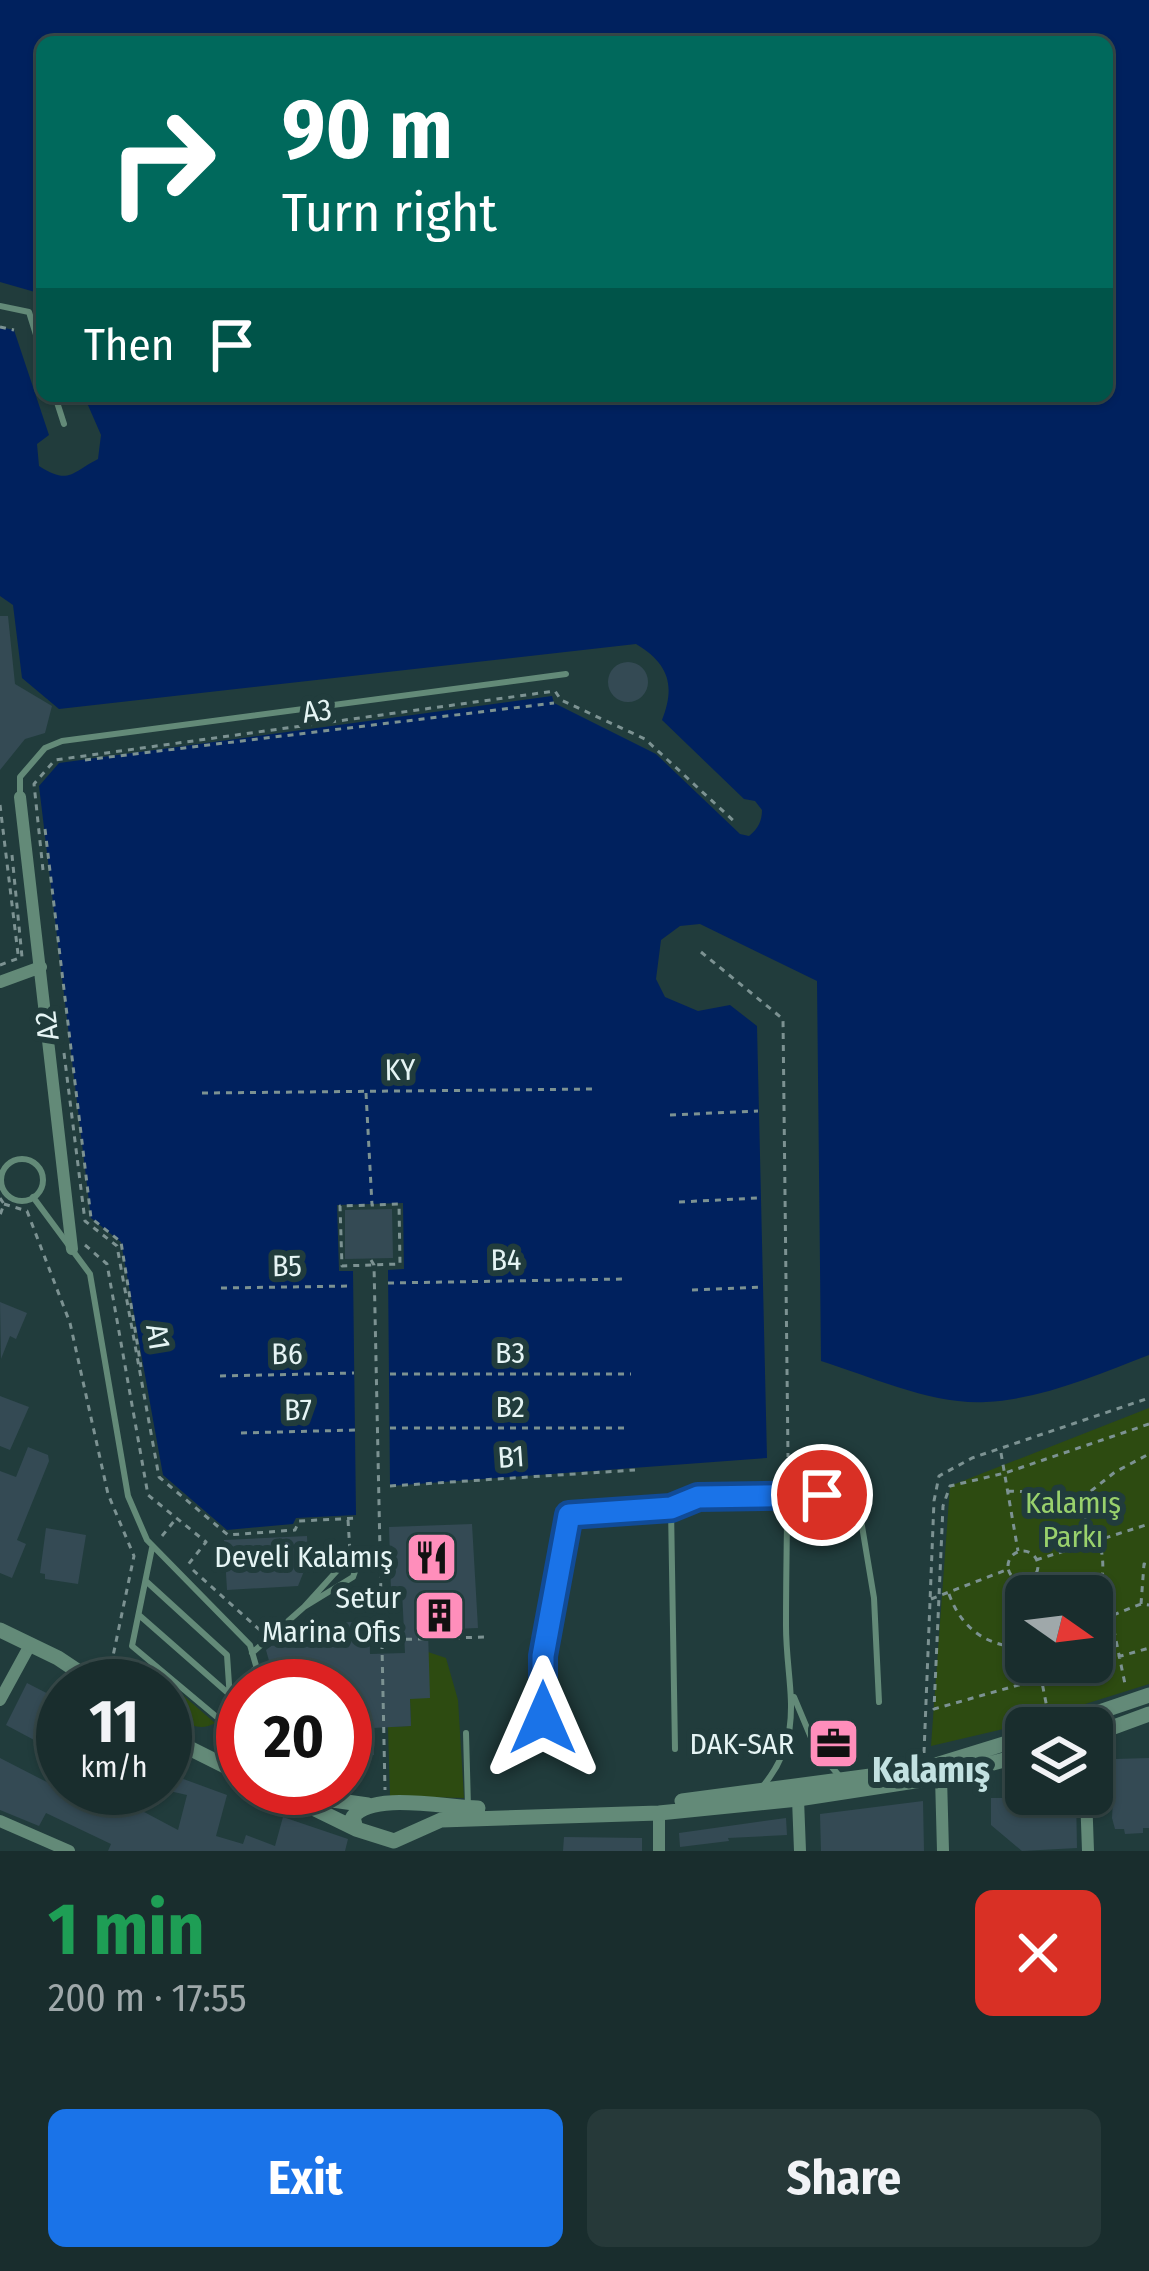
<!DOCTYPE html>
<meta charset="utf-8">
<style>
:root{--surface:#192d2d;--page:#263939;--text:#f1f3f6;--muted:#9fa8aa;--line:#374949;--accent:#1a73e8}
body{margin:0;font-family:"Fira Sans Condensed",sans-serif;background:var(--page);color:var(--text);height:100vh;display:flex;flex-direction:column;font-size:45px;white-space:nowrap}
*{box-sizing:border-box;margin:0}
p{font-size:39px;color:var(--muted)}
.icon{flex:none;width:66px;height:66px;fill:none;stroke:currentColor;stroke-width:2;stroke-linecap:round;stroke-linejoin:round}
.map{position:relative;height:1851px;overflow:hidden}
.details{display:flex;flex-direction:column;background:var(--surface);flex:1}
.details>*{flex:none}
.top-card{position:absolute;left:36px;top:36px;width:1077px;height:366px;border-radius:18px;box-shadow:0 3px 9px #0004,0 0 0 3px var(--line);background:#00695c;color:#fff;overflow:hidden}
.needle{width:78px;rotate:104deg}
.fabs{position:absolute;left:1005px;top:1575px;display:grid;gap:24px}
.fabs a{display:grid;place-items:center;width:108px;height:108px;border-radius:18px;background:var(--surface);box-shadow:0 3px 9px #0004,0 0 0 3px var(--line);font-size:60px}
.speed{position:absolute;left:36px;top:1659px;display:flex;gap:24px;font-size:60px;font-weight:700;text-align:center}
.speed>*{display:grid;place-content:center;width:156px;height:156px;border-radius:50%;background:var(--surface);box-shadow:0 3px 9px #0004,0 0 0 3px var(--line);line-height:1}
.speed small{font-size:30px;font-weight:400}
.speed .limit{border:18px solid #d22;background:#fff;color:#111}
.pin{position:absolute;display:grid;place-items:center;width:102px;height:102px;color:#fff;margin:-51px;border:6px solid #fff;border-radius:50%;box-shadow:0 3px 12px #0007}
.me{position:absolute;width:132px;margin:-66px;rotate:0deg;stroke-linejoin:round;filter:drop-shadow(0 0 9px #0008)}
.turn{display:flex;align-items:center;gap:42px;height:252px;padding:0 48px;font-size:54px}
.turn .icon{width:156px;height:156px;stroke-width:2.5}
.turn b{display:block;font-size:84px;line-height:102px}
.then{display:flex;align-items:center;height:114px;padding:0 48px;background:#0003;gap:24px;font-size:45px}
.round{display:grid;place-items:center;flex:none;width:126px;height:126px;border-radius:18px;background:var(--page)}
.overview{display:flex;align-items:center;justify-content:space-between;height:204px;padding:0 48px}
h1{font-size:72px;font-weight:700;line-height:90px;color:#1e9e55}
.cta{display:flex;gap:24px;margin-top:auto;padding:24px 48px}
.cta a{flex:1;height:138px;border-radius:18px;background:var(--accent);color:#fff;font-size:48px;font-weight:700;line-height:138px;text-align:center}
.cta a+a{background:var(--page);color:var(--text)}
.map>svg:first-child{display:block}
</style>
<div class="map">
<svg width="1149" height="1851" viewBox="0 0 1149 1851">
<rect width="100%" height="100%" fill="#213c3c"/>
<path fill="#2d4b11" fill-rule="evenodd" d="M1149 1408V1684L1012 1727 931 1746 950 1486ZM1092 1596V1662H1026V1596Z
M428 1652 446 1658 458 1700 464 1798 390 1796 388 1727 411 1726 410 1699Z
M129 1660 147 1664 215 1723C197 1734 182 1720 165 1710V1686H138L121 1666Z"/>
<path fill="#00215e" d="M0 0H1149V1355C1096 1375 1043 1399 986 1402 932 1405 872 1377 821 1361L817 981 700 924 680 926 661 940 656 979 665 997 698 1011 730 1005 757 1026 767 1458 390 1486 388 1270 404 1269 403 1203 337 1205 339 1271H353L356 1515 296 1518 293 1524 227 1530 163 1475 121 1242 91 1218 39 786 59 763 552 696 554 703 656 754 740 834 749 836C758 829 762 821 762 810L755 801 744 799 662 720C676 685 668 663 636 644L59 709 22 678 13 605 0 596V327L14 330 49 435 37 444 39 466C69 485 71 473 98 459L101 435 84 396H1107V42H42V294L0 282Z"/>
<path fill="#344a54" d="M0 616H8L15 684 52 706 45 733 25 739 0 770Z
M608 682a20 20 0 1 1 40 0a20 20 0 1 1-40 0Z
M392 1209 393 1258 345 1259V1210Z
M0 1302 27 1313 16 1339 10 1336 1 1359Z
M0 1396 29 1407 10 1450 0 1446Z
M28 1447 48 1455 49 1461 17 1540 26 1544 12 1578 0 1573V1471L16 1477Z
M472 1524 478 1628 428 1630 430 1698 410 1699 411 1726 373 1728 374 1755 345 1756V1686H276L266 1650 298 1625 369 1621 370 1654 405 1653 402 1590 391 1591 389 1527Z
M46 1528 86 1535 78 1584 45 1579V1574L40 1573Z
M307 1536 308 1561 298 1586 227 1590 224 1540Z
M27 1683 62 1701 58 1708 63 1711V1725L51 1749 6 1725Z
M0 1758 74 1796 78 1788H99L178 1830 187 1795 165 1790V1771L167 1764 181 1768 178 1777 227 1795 216 1836 243 1844 246 1835 275 1846 283 1817 348 1839 345 1851H108L111 1844 46 1813 39 1826 0 1810Z
M1149 1758V1828H1143V1833L1125 1834 1124 1829H1115L1112 1818 1115 1759Z
M1018 1794H1076L1077 1848 1022 1851 991 1825V1798H1018Z
M923 1801 924 1851H821L820 1814Z
M786 1818 787 1835 728 1838 729 1841 680 1847 679 1833Z
M564 1837 642 1838V1851H563Z"/>
<g fill="none" stroke-linecap="round" stroke-linejoin="round">
<path stroke="#7c9292" stroke-width="3" stroke-dasharray="6 6" stroke-linecap="butt" d="M0 327 14 330
M85 760 554 703
M0 805 18 954
M45 829 91 1218 121 1242 141 1367
M43 870 34 784 55 760 555 691 561 700 645 739 736 823
M701 952 783 1019 788 1457
M0 965 22 957 12 855
M64 1053 85 1221 117 1246 159 1477 228 1535 295 1530 299 1521 359 1518
M202 1093 598 1089
M366 1093 372 1205 399 1204 400 1264 342 1266 340 1206 372 1205
M670 1115 758 1111
M0 1198 4 1204 0 1215
M679 1202 758 1198
M4 1204 27 1211 70 1323 108 1494 134 1556 109 1675
M85 1245 107 1264 148 1495 206 1542 187 1566
M371 1260 374 1265 385 1790
M388 1283 625 1279
M221 1288 353 1286
M692 1290 761 1287
M390 1374H631
M220 1376 354 1373
M1149 1424 1005 1473 950 1486 943 1506 934 1709 1149 1648
M390 1428H630
M241 1433 355 1430
M1001 1453 1018 1551
M390 1486 635 1470
M1008 1491C1021 1492 1035 1491 1047 1494 1102 1510 1115 1564 1092 1611
M1072 1506 1115 1472 1149 1454
M348 1520 350 1552
M162 1536 175 1520
M1008 1566a15 15 0 1 1 30 0a15 15 0 1 1-30 0Z
M1036 1560 1149 1524
M193 1570 262 1632
M1025 1583 1027 1596
M949 1594C962 1630 988 1647 1026 1648
M1101 1596 1111 1616 1125 1684
M931 1599 1006 1570
M1141 1604 1144 1564 1149 1565
M1113 1615 1141 1604 1149 1605
M382 1640 488 1637
M1038 1662 1048 1713
M924 1753 934 1501 939 1476 972 1458 1149 1398"/>
<path stroke="#638a78" stroke-width="6" d="M0 306 29 312 42 354
M55 396 64 424
M20 797V777L45 748 62 741 566 674
M1 1180a21 21 0 1 1 42 0a21 21 0 1 1-42 0Z
M33 1197 90 1274 128 1496 147 1540 250 1645 262 1686
M152 1548 132 1646 243 1739
M147 1582 227 1655 232 1729
M139 1615 229 1694
M252 1653 304 1607 344 1563H358L353 1577 304 1607
M254 1670V1686
M794 1697 815 1747 841 1778
M543 1718V1656L569 1515 671 1508
M466 1733 468 1807
M675 1749 671 1508C727 1485 797 1494 857 1496L874 1598 879 1702
M763 1786C807 1733 786 1687 786 1626 786 1573 787 1520 788 1467"/>
<path stroke="#638a78" stroke-width="12" d="M20 797 72 1249
M0 982 41 967
M0 1700 30 1645
M941 1777 943 1851
M1086 1794 1088 1851
M798 1799 800 1851
M0 1821 69 1851
M659 1851V1813"/>
<path stroke="#638a78" stroke-width="15" d="M0 1630 58 1658 100 1686
M1052 1728 1149 1695
M1092 1735 1149 1714
M165 1736 243 1775
M272 1788 356 1829 394 1841 441 1820 659 1813 798 1799 941 1777 1026 1754
M297 1795 368 1805
M682 1801 923 1769 1026 1737
M356 1829 353 1817C371 1791 448 1808 478 1808"/>
</g>
<g fill="none" stroke-linecap="round" stroke-linejoin="round">
<defs>
<path id="route" d="M543 1718V1656L569 1515 671 1508 698 1497 822 1495"/>
</defs>
<use href="#route" stroke="#114b97" stroke-width="30"/>
<use href="#route" stroke="#1a73e8" stroke-width="21"/>
</g>
<defs>
<symbol id="restaurant-square" viewBox="-11 -11 22 22"><rect x="-9" y="-9" width="18" height="18" rx="4" fill="#ff8ebb" stroke="#213c3c"/><path d="M-5-6h1v4h1v-4h1v4h1v-4h1v5L-1.5 .5V6h-2V.5L-5-1ZM5-6V6H3V1.5H1.5Q1.5-4 5-6Z" fill="#111"/></symbol>
<symbol id="building-square" viewBox="-11 -11 22 22"><rect x="-9" y="-9" width="18" height="18" rx="4" fill="#ff8ebb" stroke="#213c3c"/><path d="M-4-6H4V6H1V3H-1V6H-4ZM-2.5-4.3h1.7v1.8h-1.7ZM.8-4.3h1.7v1.8H.8ZM-2.5-1h1.7V.8h-1.7ZM.8-1h1.7V.8H.8Z" fill="#111"/></symbol>
<symbol id="office-square" viewBox="-11 -11 22 22"><rect x="-9" y="-9" width="18" height="18" rx="4" fill="#ff8ebb" stroke="#213c3c"/><path d="M-6-3h4V-5.5h4V-3h4V5H-6ZM-1-4.5V-3h2v-1.5ZM-6 0V1H6V0Z" fill="#111"/></symbol>
</defs>
<g fill-rule="evenodd">
<use href="#restaurant-square" x="402" y="1528" width="59" height="59"/>
<use href="#building-square" x="410" y="1586" width="59" height="59"/>
<use href="#office-square" x="804" y="1714" width="59" height="59"/>
</g>
<g text-anchor="middle" stroke-width="12" stroke-linejoin="round" paint-order="stroke">
<g font-size="30" fill="#e5f4f4" stroke="#213c3c">
<text transform="translate(317 711) rotate(-7)" y="10">A3</text>
<text transform="translate(47 1026) rotate(-97)" y="10">A2</text>
<text transform="translate(400 1070) rotate(-1)" y="10">KY</text>
<text transform="translate(506 1260) rotate(-1)" y="10">B4</text>
<text transform="translate(287 1266) rotate(-1)" y="10">B5</text>
<text transform="translate(158 1337) rotate(81)" y="10">A1</text>
<text x="510" y="1363">B3</text>
<text transform="translate(287 1354) rotate(-1)" y="10">B6</text>
<text x="510" y="1417">B2</text>
<text transform="translate(298 1410) rotate(-1)" y="10">B7</text>
<text transform="translate(511 1457) rotate(-4)" y="10">B1</text>
</g>
<g font-size="30" fill="#99d16c" stroke="#213c3c">
<text x="1073" y="1513">Kalamış<tspan x="1073" dy="34">Parkı</tspan></text>
</g>
<g font-size="30" fill="#e5f4f4" stroke="#213c3c" text-anchor="end">
<text x="393" y="1567">Develi Kalamış</text>
<text x="401" y="1608">Setur<tspan x="401" dy="34">Marina Ofis</tspan></text>
<text x="794" y="1754">DAK-SAR</text>
</g>
<g font-size="36" font-weight="bold" fill="#c2e1e1" stroke="#213c3c">
<text x="931" y="1782">Kalamış</text>
</g>
</g>
</svg>
<div class="fabs">
<a><svg class="needle" viewBox="-14 -14 28 28"><path d="M0-13l5 13h-10z" fill="#e53935"/><path d="M0 13l5-13h-10z" fill="#9fa8aa"/></svg></a>
<a><svg class="icon" aria-label="layers" viewBox="0 0 24 24"><path d="M12 4l9 5-9 5-9-5zM3 14l9 5 9-5"/></svg></a>
</div>
<div class="speed"><div>11<small>km/h</small></div><div class="limit">20</div></div>
<div class="pin" style="left:822px;top:1495px;background:#d93025"><svg class="icon" aria-label="arrive" viewBox="0 0 24 24"><path d="M6 21V4h12l-3 4 3 4H6"/></svg></div>
<svg class="me" style="left:543px;top:1718px" viewBox="-20 -20 40 40"><path d="M0-17L14 15 0 8-14 15z" fill="#1a73e8" stroke="#fff" stroke-width="4"/></svg>
<div class="top-card">
<div class="turn"><svg class="icon" aria-label="right" viewBox="0 0 24 24"><path d="M7 20v-9h11M14 6l5 5-5 5"/></svg><div><b>90 m</b>Turn right</div></div>
<div class="then">Then<svg class="icon" aria-label="arrive" viewBox="0 0 24 24"><path d="M6 21V4h12l-3 4 3 4H6"/></svg></div>
</div>
</div>
<section class="details">
<div class="overview"><div><h1>1 min</h1><p>200 m · 17:55</p></div><a class="round" style="background:#d93025;color:#fff"><svg class="icon" aria-label="close" viewBox="0 0 24 24"><path d="M6 6l12 12M18 6L6 18"/></svg></a></div>
<div class="cta"><a>Exit</a><a>Share</a></div>
</section>
